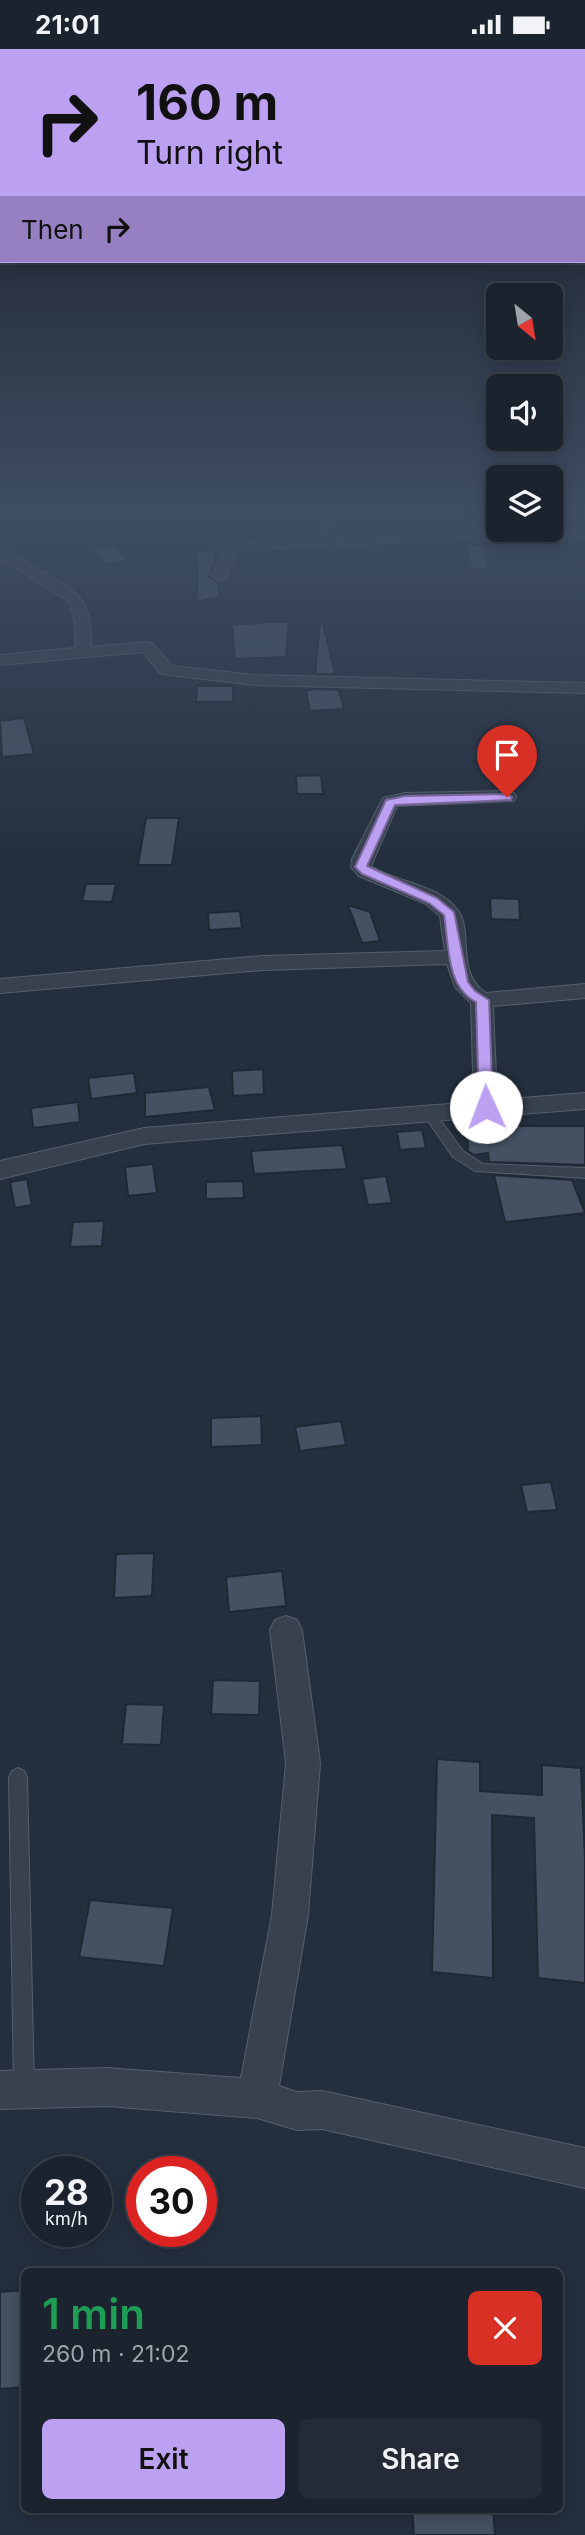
<!DOCTYPE html>
<meta charset="utf-8">
<style>
:root{--surface:#1b232e;--page:#242b36;--text:#f1f3f6;--muted:#a0a4aa;--line:#39404a;--accent:#bca0f2}
body{margin:0;font-family:Inter,sans-serif;background:var(--page);color:var(--text);height:100vh;display:flex;flex-direction:column;font-size:26px;white-space:nowrap}
*{box-sizing:border-box;margin:0}
p{font-size:23px;color:var(--muted)}
.icon{flex:none;width:38px;height:38px;fill:none;stroke:currentColor;stroke-width:2;stroke-linecap:round;stroke-linejoin:round}
.map{position:relative;flex:1;overflow:hidden}
.sheet{position:absolute;left:21px;top:2219px;width:542px;height:245px;display:flex;flex-direction:column;background:var(--surface);border-radius:10px;box-shadow:0 4px 18px #0003,0 0 0 2px var(--line)}
.sheet>*{flex:none}
.top-card{position:absolute;left:0px;top:0px;width:586px;height:214px;box-shadow:0 4px 18px #0003,0 0 0 2px var(--line);background:#bca0f2;color:#111;overflow:hidden}
.needle{width:46px;rotate:150deg}
.fabs{position:absolute;left:486px;top:234px;display:grid;gap:14px}
.fabs a{display:grid;place-items:center;width:77px;height:77px;border-radius:10px;background:var(--surface);box-shadow:0 4px 18px #0003,0 0 0 2px var(--line);font-size:35px}
.speed{position:absolute;left:21px;top:2107px;display:flex;gap:14px;font-size:35px;font-weight:700;text-align:center}
.speed>*{display:grid;place-content:center;width:91px;height:91px;border-radius:50%;background:var(--surface);box-shadow:0 4px 18px #0003,0 0 0 2px var(--line);line-height:1}
.speed small{font-size:18px;font-weight:400}
.speed .limit{border:10px solid #d22;background:#fff;color:#111}
.pin{position:absolute;display:grid;place-items:center;width:60px;height:60px;color:#fff;margin:-72px -30px;border-radius:50% 50% 50% 0;rotate:-45deg;box-shadow:0 0 7px #0007}
.pin .icon{rotate:45deg}
.me{position:absolute;width:77px;margin:-38px;rotate:358deg;stroke-linejoin:round;filter:drop-shadow(0 0 5px #0008)}
.turn{display:flex;align-items:center;gap:24px;height:147px;padding:0 21px;font-size:32px}
.turn .icon{width:91px;height:91px;stroke-width:2.5}
.turn b{display:block;font-size:49px;line-height:60px}
.then{display:flex;align-items:center;height:66px;padding:0 21px;background:#0003;gap:14px;font-size:26px}
.round{display:grid;place-items:center;flex:none;width:74px;height:74px;border-radius:10px;background:var(--page)}
.headline{display:flex;align-items:center;justify-content:space-between;height:119px;padding:0 21px}
h1{font-size:42px;font-weight:600;line-height:52px;color:#1e9e55}
.primary-button{display:flex;gap:14px;margin-top:auto;padding:14px 21px}
.primary-button a{flex:1;height:80px;border-radius:10px;background:var(--accent);color:#111;font-size:28px;font-weight:600;line-height:80px;text-align:center}
.primary-button a+a{background:var(--page);color:var(--text)}
.status{display:flex;justify-content:space-between;align-items:center;height:49px;padding:0 35px;background:var(--surface);direction:ltr}
.status svg{height:19px;fill:currentColor}
.map>svg:first-child{display:block}
</style>
<div class="status"><b>21:01</b><svg viewBox="0 0 49 12"><path d="M0 12V9h3v3zM5 12V6h3v6zM10 12V3h3v9zM15 12V0h3v12zM26 1h20v11H26zM47 4h2v5h-2z"/></svg></div>
<div class="map">
<svg width="585" height="2486" viewBox="0 0 585 2486">
<rect width="100%" height="100%" fill="#242f3e"/>
<path fill="#455162" stroke="#1f2835" stroke-width="2" d="M113 496 129 512 106 516 92 500Z
M465 496H484L489 521 471 520Z
M197 502H214L216 512 209 528 219 534V548L197 553Z
M267 573H289L286 608 235 610 232 576Z
M320 574H323L335 625H315Z
M197 637H233V653H196Z
M314 640 339 641 344 660 310 662 306 642Z
M24 669 34 705 2 708 0 672Z
M321 726 323 745H297L296 727Z
M146 769H179L172 816H138Z
M86 835H116L112 853 82 852Z
M490 849 519 850 520 871 491 870Z
M348 856 370 863 380 892 362 894Z
M240 862 242 879 209 881 208 864Z
M263 1020 264 1045 233 1047 232 1022Z
M134 1024 137 1044 91 1050 88 1029Z
M209 1038 215 1061 145 1068V1044Z
M78 1053 80 1073 33 1079 31 1059Z
M467 1073 504 1077H585V1116L489 1113 488 1104 474 1106 468 1102Z
M422 1081 426 1099 400 1101 397 1083Z
M342 1096 347 1120 254 1125 251 1102Z
M153 1115 157 1144 128 1147 125 1118Z
M494 1126 572 1131 585 1164 505 1173Z
M386 1127 392 1154 368 1156 362 1130Z
M27 1130 32 1156 15 1159 10 1133Z
M243 1132 244 1149 206 1150V1133Z
M104 1172 102 1197 70 1198 73 1173Z
M261 1367 262 1396 211 1398V1369Z
M341 1372 346 1396 300 1402 295 1378Z
M551 1433 557 1461 527 1463 521 1436Z
M154 1504 152 1547 114 1549 116 1505Z
M282 1522 286 1557 229 1563 226 1528Z
M213 1631 260 1632 259 1666 211 1665Z
M126 1655 164 1656 161 1696 122 1695Z
M437 1710 480 1713V1742L542 1746V1716L581 1719 585 1809V1934L538 1929 534 1769 492 1766 493 1929 432 1923Z
M90 1851 173 1859 164 1917 79 1908Z
M24 2241V2338L0 2340V2243Z
M412 2460H493L495 2486H414Z"/>
<g fill="none" stroke-linecap="round" stroke-linejoin="round">
<defs>
<path id="lane" d="M428 1059 432 1060 463 1102 483 1115 585 1119V1129L475 1122 453 1108 422 1063Z
M18 1719 24 1722 27 1728 34 2039 31 2046 24 2049 17 2046 14 2039 9 1728 12 1722Z"/>
<path id="street" d="M322 465H336L332 488 490 481 585 482V490L490 489 238 501 225 530 220 532 212 527 227 494 317 489Z
M0 498C12 501 22 511 33 517 73 540 94 547 91 598L147 593 153 595 172 617 254 626 585 634V644L254 636 161 625 143 603 0 616V606L75 599C76 581 76 567 67 551L0 509Z
M507 742 514 744 516 748 514 752 397 757 371 817C396 834 441 835 459 863 473 885 455 923 486 944L585 935V949L493 957 497 1051 585 1044V1060L144 1095 0 1130V1112L144 1079 474 1053 471 954 455 938 447 915 263 921 0 944V930L263 907 445 902 440 867 426 855 359 827 351 818 352 810 383 749 405 744Z
M286 1567 297 1571 302 1581 320 1714 308 1866 279 2037 297 2043 322 2042 585 2099V2139L322 2080 297 2081 257 2069 107 2057 0 2060V2022L107 2019 241 2029 272 1866 286 1714 270 1581 275 1571Z"/>
</defs>
<use href="#lane" stroke="#565f6c" stroke-width="2"/>
<use href="#street" stroke="#565f6c" stroke-width="2"/>
<use href="#lane" fill="#38414e" fill-rule="evenodd"/>
<use href="#street" fill="#38414e" fill-rule="evenodd"/>
</g>
<linearGradient id="sky" x2="0" y2="1"><stop stop-color="#141a22"/><stop offset="0.57" stop-color="#3f4d63"/><stop offset="1" stop-color="#3f4d63" stop-opacity="0"/></linearGradient>
<rect width="585" height="813" fill="url(#sky)"/>
<path fill="#bca0f2" stroke="#7a689d" stroke-width="2" d="M507 745 512 748 511 751 395 756 367 817 437 849 454 863 468 933 475 942 489 951 493 1058 486 1063 479 1058 476 953C446 938 449 896 444 866L429 854 362 825 355 818 386 751 405 747Z"/>
</svg>
<div class="fabs">
<a><svg class="needle" viewBox="-14 -14 28 28"><path d="M0-13l5 13h-10z" fill="#e53935"/><path d="M0 13l5-13h-10z" fill="#a0a4aa"/></svg></a>
<a><svg class="icon" aria-label="sound" viewBox="0 0 24 24"><path d="M4 9h4l5-4v14l-5-4H4zM17 9q2 3 0 6"/></svg></a>
<a><svg class="icon" aria-label="layers" viewBox="0 0 24 24"><path d="M12 4l9 5-9 5-9-5zM3 14l9 5 9-5"/></svg></a>
</div>
<div class="speed"><div>28<small>km/h</small></div><div class="limit">30</div></div>
<div class="pin" style="left:507px;top:748px;background:#d93025"><svg class="icon" aria-label="arrive" viewBox="0 0 24 24"><path d="M6 21V4h12l-3 4 3 4H6"/></svg></div>
<svg class="me" style="left:486px;top:1058px" viewBox="-20 -20 40 40"><circle r="19" fill="#fff"/><path d="M0-13L10 11 0 6-10 11z" fill="#bca0f2"/></svg>
<div class="top-card">
<div class="turn"><svg class="icon" aria-label="right" viewBox="0 0 24 24"><path d="M7 20v-9h11M14 6l5 5-5 5"/></svg><div><b>160 m</b>Turn right</div></div>
<div class="then">Then<svg class="icon" aria-label="right" viewBox="0 0 24 24"><path d="M7 20v-9h11M14 6l5 5-5 5"/></svg></div>
</div>
<section class="sheet">
<div class="headline"><div><h1>1 min</h1><p>260 m · 21:02</p></div><a class="round" style="background:#d93025;color:#fff"><svg class="icon" aria-label="close" viewBox="0 0 24 24"><path d="M6 6l12 12M18 6L6 18"/></svg></a></div>
<div class="primary-button"><a>Exit</a><a>Share</a></div>
</section>
</div>
